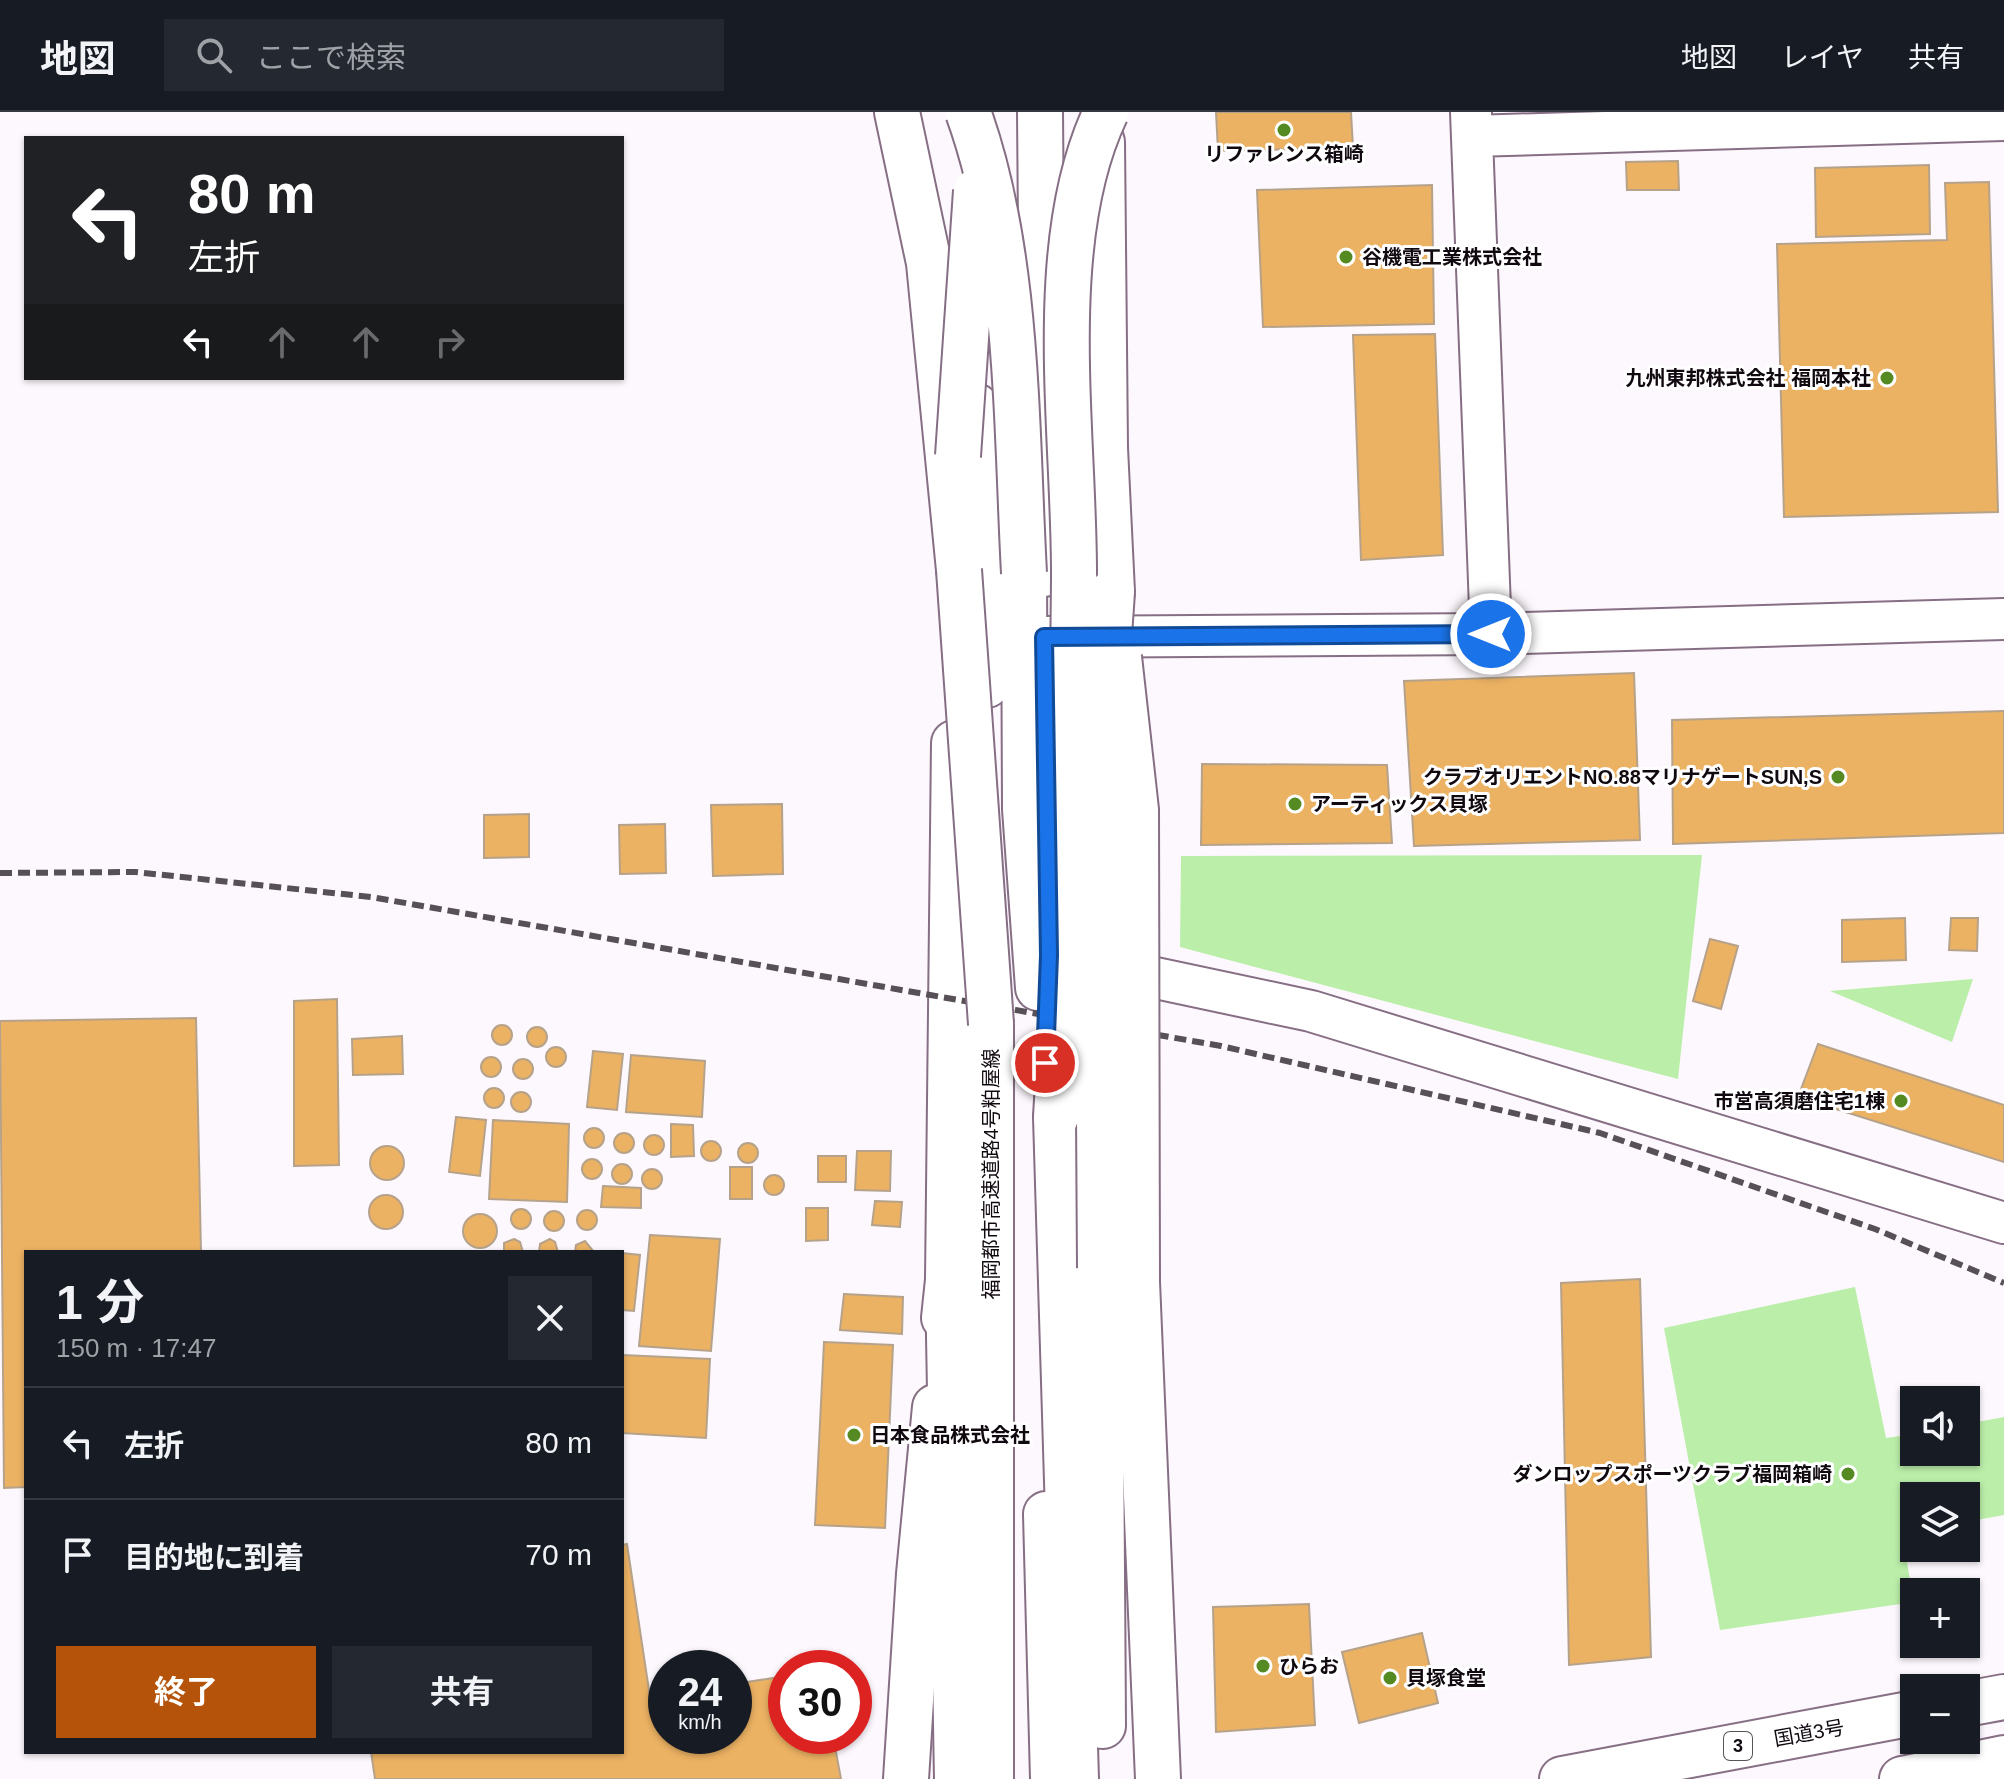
<!DOCTYPE html>
<html lang="ja">
<meta charset="utf-8">
<style>
:root{--surface:#171b24;--page:#242831;--text:#f1f3f6;--muted:#9ea1a6;--line:#363941;--accent:#b45309}
body{margin:0;font-family:Helvetica,"Noto Sans JP",sans-serif;background:var(--page);color:var(--text);height:100vh;display:flex;flex-direction:column;font-size:30px;white-space:nowrap}
*{box-sizing:border-box;margin:0}
p{font-size:26px;color:var(--muted)}
.icon{flex:none;width:44px;height:44px;fill:none;stroke:currentColor;stroke-width:2;stroke-linecap:round;stroke-linejoin:round}
.map{position:relative;flex:1;overflow:hidden}
.sheet{position:absolute;left:24px;top:1138px;width:600px;height:504px;display:flex;flex-direction:column;background:var(--surface);border-radius:0px;box-shadow:0 2px 6px #0004}
.sheet>*{flex:none}
.hud{position:absolute;left:24px;top:24px;width:600px;height:244px;border-radius:0px;box-shadow:0 2px 6px #0004;background:#202124;color:#fff;overflow:hidden}
.tools{position:absolute;left:1900px;top:1274px;display:grid;gap:16px}
.tools a{display:grid;place-items:center;width:80px;height:80px;border-radius:0px;background:var(--surface);box-shadow:0 2px 6px #0004;font-size:40px}
.speed{position:absolute;left:648px;top:1538px;display:flex;gap:16px;font-size:40px;font-weight:700;text-align:center}
.speed>*{display:grid;place-content:center;width:104px;height:104px;border-radius:50%;background:var(--surface);box-shadow:0 2px 6px #0004;line-height:1}
.speed small{font-size:20px;font-weight:400}
.speed .limit{border:12px solid #d22;background:#fff;color:#111}
.pin{position:absolute;display:grid;place-items:center;width:68px;height:68px;color:#fff;margin:-34px;border:4px solid #fff;border-radius:50%;box-shadow:0 2px 8px #0007}
.me{position:absolute;width:88px;margin:-44px;rotate:270deg;stroke-linejoin:round;filter:drop-shadow(0 0 6px #0008)}
.turn{display:flex;align-items:center;gap:28px;height:168px;padding:0 32px;font-size:36px}
.turn .icon{width:104px;height:104px;stroke-width:2.5}
.turn b{display:block;font-size:56px;line-height:68px}
.lanes{display:flex;align-items:center;height:76px;padding:0 32px;background:#0003;justify-content:center;gap:40px;direction:ltr}
.lanes .off{opacity:.35}
.round{display:grid;place-items:center;flex:none;width:84px;height:84px;border-radius:0px;background:var(--page)}
.head{display:flex;align-items:center;justify-content:space-between;height:136px;padding:0 32px}
h1{font-size:48px;font-weight:700;line-height:60px}
.primary-button{display:flex;gap:16px;margin-top:auto;padding:16px 32px}
.primary-button a{flex:1;height:92px;border-radius:0px;background:var(--accent);color:#fff;font-size:32px;font-weight:700;line-height:92px;text-align:center}
.primary-button a+a{background:var(--page);color:var(--text)}
ul{padding:0;list-style:none}
li{display:flex;align-items:center;gap:24px;height:112px;padding:0 32px;border-top:2px solid var(--line)}
li div{flex:1}
li b{display:block;font-size:30px}
li em{font-style:normal}
header{display:flex;align-items:center;gap:48px;box-sizing:border-box;height:112px;padding:0 40px;background:var(--surface);border-bottom:2px solid var(--line)}
header strong{font-size:38px}
nav{display:flex;gap:44px;margin-inline-start:auto;font-size:28px}
.search{width:560px;height:72px;background:var(--page);display:flex;align-items:center;gap:20px;box-sizing:border-box;padding:0 28px;border-radius:0px;color:var(--muted);font-size:30px}
.map>svg:first-child{display:block}
</style>
<header>
<strong>地図</strong>
<div class="search"><svg class="icon" aria-label="search" viewBox="0 0 24 24"><circle cx="10" cy="10" r="6"/><path d="M15 15l6 6"/></svg>ここで検索</div>
<nav><a>地図</a><a>レイヤ</a><a>共有</a></nav>
</header>
<div class="map">
<svg width="2004" height="1667" viewBox="0 0 2004 1667">
<rect width="100%" height="100%" fill="#fdf8fd"/>
<path fill="#baeea9" d="M1702 743 1678 967 1180 835 1181 744Z
M1973 867 1952 930 1830 879Z
M1855 1175 1886 1326 1914 1322V1340H1966V1312L2004 1305V1403L1966 1410V1384H1914V1419L1902 1422 1914 1490 1720 1518 1664 1216Z"/>
<path fill="#ecb263" stroke="#b6a28a" stroke-width="2" d="M1216 0H1351L1353 36 1218 39Z
M1678 49 1679 78H1627L1626 50Z
M1929 53 1930 122 1816 125 1815 56Z
M1989 70 1998 400 1784 405 1777 132 1947 128 1945 71Z
M1432 73 1434 212 1263 215 1257 78Z
M1435 222 1443 443 1361 448 1353 223Z
M1634 561 1640 728 1414 734 1404 569Z
M2004 599V721L1673 732 1672 608Z
M1202 652 1387 653 1392 731 1201 733Z
M782 692 783 762 713 764 711 693Z
M529 702V745L484 746V703Z
M665 712 666 761 620 762 619 713Z
M1905 806 1906 848 1842 850V808Z
M1951 806H1978L1977 839 1949 838Z
M1710 827 1738 834 1721 897 1693 889Z
M337 887 339 1053 294 1054V889Z
M196 906 201 1140H26V1375L4 1376 0 909Z
M492 923a10 10 0 1 1 20 0a10 10 0 1 1-20 0Z
M527 925a10 10 0 1 1 20 0a10 10 0 1 1-20 0Z
M402 924 403 962 353 963 352 927Z
M1818 932 2004 993V1050L1798 985Z
M546 945a10 10 0 1 1 20 0a10 10 0 1 1-20 0Z
M593 939 623 942 617 998 587 995Z
M631 943 705 949 702 1005 626 1000Z
M481 955a10 10 0 1 1 20 0a10 10 0 1 1-20 0Z
M513 957a10 10 0 1 1 20 0a10 10 0 1 1-20 0Z
M484 986a10 10 0 1 1 20 0a10 10 0 1 1-20 0Z
M511 990a10 10 0 1 1 20 0a10 10 0 1 1-20 0Z
M456 1005 486 1008 480 1064 449 1060Z
M493 1008 569 1012 567 1090 489 1087Z
M671 1012 693 1013 694 1044 671 1045Z
M584 1026a10 10 0 1 1 20 0a10 10 0 1 1-20 0Z
M614 1031a10 10 0 1 1 20 0a10 10 0 1 1-20 0Z
M644 1033a10 10 0 1 1 20 0a10 10 0 1 1-20 0Z
M701 1039a10 10 0 1 1 20 0a10 10 0 1 1-20 0Z
M738 1041a10 10 0 1 1 20 0a10 10 0 1 1-20 0Z
M370 1051a17 17 0 1 1 34 0a17 17 0 1 1-34 0Z
M857 1039H891L890 1079 855 1078Z
M818 1044H846V1070H818Z
M582 1057a10 10 0 1 1 20 0a10 10 0 1 1-20 0Z
M612 1062a10 10 0 1 1 20 0a10 10 0 1 1-20 0Z
M730 1055H752V1087H730Z
M642 1067a10 10 0 1 1 20 0a10 10 0 1 1-20 0Z
M764 1073a10 10 0 1 1 20 0a10 10 0 1 1-20 0Z
M603 1074 641 1076V1096L601 1095Z
M369 1100a17 17 0 1 1 34 0a17 17 0 1 1-34 0Z
M875 1089 902 1090 900 1115 872 1113Z
M806 1096H828V1128L806 1129Z
M511 1107a10 10 0 1 1 20 0a10 10 0 1 1-20 0Z
M577 1108a10 10 0 1 1 20 0a10 10 0 1 1-20 0Z
M544 1109a10 10 0 1 1 20 0a10 10 0 1 1-20 0Z
M463 1119a17 17 0 1 1 34 0a17 17 0 1 1-34 0Z
M650 1123 720 1127 711 1239 639 1234Z
M514 1127 520 1130 523 1140H504V1131Z
M550 1127 555 1130 558 1140H539L540 1132Z
M585 1129 594 1140H575L576 1133Z
M622 1141 640 1143 634 1199 622 1198Z
M1640 1167 1651 1545 1569 1553 1561 1171Z
M844 1182 903 1185 902 1222 840 1218Z
M824 1230 893 1233 885 1416 815 1413Z
M622 1243 710 1247 706 1326 622 1321Z
M627 1432 650 1585 666 1582V1624H734V1572L786 1564V1624H833L841 1667H375L371 1640H622V1433Z
M1309 1492 1315 1613 1216 1620 1213 1495Z
M1422 1521 1438 1591 1359 1611 1342 1540Z"/>
<g fill="none" stroke-linecap="round" stroke-linejoin="round">
<defs>
<path id="street" d="M1471 0 1491 522
M1472 24 2004 8
M1044 525 1491 522 2004 507
M1104 855 1311 899 2004 1111"/>
<path id="secondary" d="M1040 0 1044 462
M1102 30 1105 336 1112 480
M976 294 987 573
M1137 1170 1158 1667
M944 1206 948 1168 954 631
M1046 1402 1053 1667
M906 1667 919 1462 935 1295"/>
<path id="highway" d="M897 0 929 151 959 458
M1024 461 1025 697 1038 876
M991 912V1667
M1056 1005 1076 1667
M1100 1156 1103 1614
M948 1168 957 1667
M1966 1592 2004 1585
M1562 1667 1914 1601
M1902 1667 2004 1646"/>
</defs>
<use href="#street" stroke="#866f84" stroke-width="44"/>
<use href="#secondary" stroke="#866f84" stroke-width="48"/>
<use href="#highway" stroke="#866f84" stroke-width="48"/>
<use href="#street" stroke="#fff" stroke-width="40"/>
<use href="#secondary" stroke="#fff" stroke-width="44"/>
<use href="#highway" stroke="#fff" stroke-width="44"/>
<path stroke="#575057" stroke-width="6" stroke-dasharray="12 6" stroke-linecap="butt" d="M0 761 135 760 371 785 1221 934 1600 1021 1875 1117 2004 1171"/>
<defs>
<path id="secondary-bridge" d="M1119 545 1136 698 1137 1170"/>
<path id="highway-bridge" d="M968 0C1019 140 1016 313 1024 461
M958 344 976 79
M959 458 991 912
M1056 1005C1067 826 1073 646 1074 467 1075 323 1043 132 1106 0
M1100 1156 1097 696 1112 480"/>
</defs>
<use href="#secondary-bridge" stroke="#866f84" stroke-width="48" stroke-linecap="butt"/>
<use href="#highway-bridge" stroke="#866f84" stroke-width="48" stroke-linecap="butt"/>
<use href="#secondary-bridge" stroke="#fff" stroke-width="44"/>
<use href="#highway-bridge" stroke="#fff" stroke-width="44"/>
</g>
<g fill="none" stroke-linecap="round" stroke-linejoin="round">
<defs>
<path id="route" d="M1045 951 1049 843 1044 525 1491 522"/>
</defs>
<use href="#route" stroke="#114b97" stroke-width="20"/>
<use href="#route" stroke="#1a73e8" stroke-width="14"/>
</g>
<g fill="#558921" stroke="#fff" stroke-width="3">
<circle cx="1284" cy="18" r="8"/>
<circle cx="1346" cy="145" r="8"/>
<circle cx="1887" cy="266" r="8"/>
<circle cx="1838" cy="665" r="8"/>
<circle cx="1295" cy="692" r="8"/>
<circle cx="1901" cy="989" r="8"/>
<circle cx="854" cy="1323" r="8"/>
<circle cx="1848" cy="1362" r="8"/>
<circle cx="1263" cy="1554" r="8"/>
<circle cx="1390" cy="1566" r="8"/>
</g>
<g text-anchor="middle" stroke-width="6" stroke-linejoin="round" paint-order="stroke">
<rect fill="#fff" stroke="#585358" stroke-width="2" x="1724" y="1620" width="28" height="28" rx="6"/>
<g font-size="18" font-weight="bold" fill="#110910">
<text x="1738" y="1640">3</text>
</g>
<g font-size="20" font-weight="bold" fill="#110910" stroke="#fff" text-anchor="start">
<text x="1284" y="49" text-anchor="middle">リファレンス箱崎</text>
<text x="1362" y="152">谷機電工業株式会社</text>
<text x="1871" y="273" text-anchor="end">九州東邦株式会社 福岡本社</text>
<text x="1822" y="672" text-anchor="end">クラブオリエントNO.88マリナゲートSUN,S</text>
<text x="1311" y="699">アーティックス貝塚</text>
<text x="1885" y="996" text-anchor="end">市営高須磨住宅1棟</text>
<text x="870" y="1330">日本食品株式会社</text>
<text x="1832" y="1369" text-anchor="end">ダンロップスポーツクラブ福岡箱崎</text>
<text x="1279" y="1561">ひらお</text>
<text x="1406" y="1573">貝塚食堂</text>
</g>
<g font-size="20" fill="#110910" stroke="#fff">
<text transform="translate(991 1062) rotate(-90)" y="7">福岡都市高速道路4号粕屋線</text>
<text transform="translate(1809 1621) rotate(-10)" y="7">国道3号</text>
</g>
</g>
</svg>
<div class="tools">
<a><svg class="icon" aria-label="sound" viewBox="0 0 24 24"><path d="M4 9h4l5-4v14l-5-4H4zM17 9q2 3 0 6"/></svg></a>
<a><svg class="icon" aria-label="layers" viewBox="0 0 24 24"><path d="M12 4l9 5-9 5-9-5zM3 14l9 5 9-5"/></svg></a>
<a>+</a>
<a>−</a>
</div>
<div class="speed"><div>24<small>km/h</small></div><div class="limit">30</div></div>
<div class="pin" style="left:1045px;top:951px;background:#d93025"><svg class="icon" aria-label="arrive" viewBox="0 0 24 24"><path d="M6 21V4h12l-3 4 3 4H6"/></svg></div>
<svg class="me" style="left:1491px;top:522px" viewBox="-20 -20 40 40"><circle r="17" fill="#1a73e8" stroke="#fff" stroke-width="3"/><path d="M0-11L8 9 0 5-8 9z" fill="#fff"/></svg>
<div class="hud">
<div class="turn"><svg class="icon" aria-label="left" viewBox="0 0 24 24"><path d="M17 20v-9H6M10 6l-5 5 5 5"/></svg><div><b>80 m</b>左折</div></div>
<div class="lanes"><svg class="icon" aria-label="left" viewBox="0 0 24 24"><path d="M17 20v-9H6M10 6l-5 5 5 5"/></svg><svg class="icon off" aria-label="ahead" viewBox="0 0 24 24"><path d="M12 20V5M6 11l6-6 6 6"/></svg><svg class="icon off" aria-label="ahead" viewBox="0 0 24 24"><path d="M12 20V5M6 11l6-6 6 6"/></svg><svg class="icon off" aria-label="right" viewBox="0 0 24 24"><path d="M7 20v-9h11M14 6l5 5-5 5"/></svg></div>
</div>
<section class="sheet">
<div class="head"><div><h1>1 分</h1><p>150 m · 17:47</p></div><a class="round"><svg class="icon" aria-label="close" viewBox="0 0 24 24"><path d="M6 6l12 12M18 6L6 18"/></svg></a></div>
<ul>
<li><svg class="icon" aria-label="left" viewBox="0 0 24 24"><path d="M17 20v-9H6M10 6l-5 5 5 5"/></svg><div><b>左折</b></div><em>80 m</em></li>
<li><svg class="icon" aria-label="arrive" viewBox="0 0 24 24"><path d="M6 21V4h12l-3 4 3 4H6"/></svg><div><b>目的地に到着</b></div><em>70 m</em></li>
</ul>
<div class="primary-button"><a>終了</a><a>共有</a></div>
</section>
</div>
